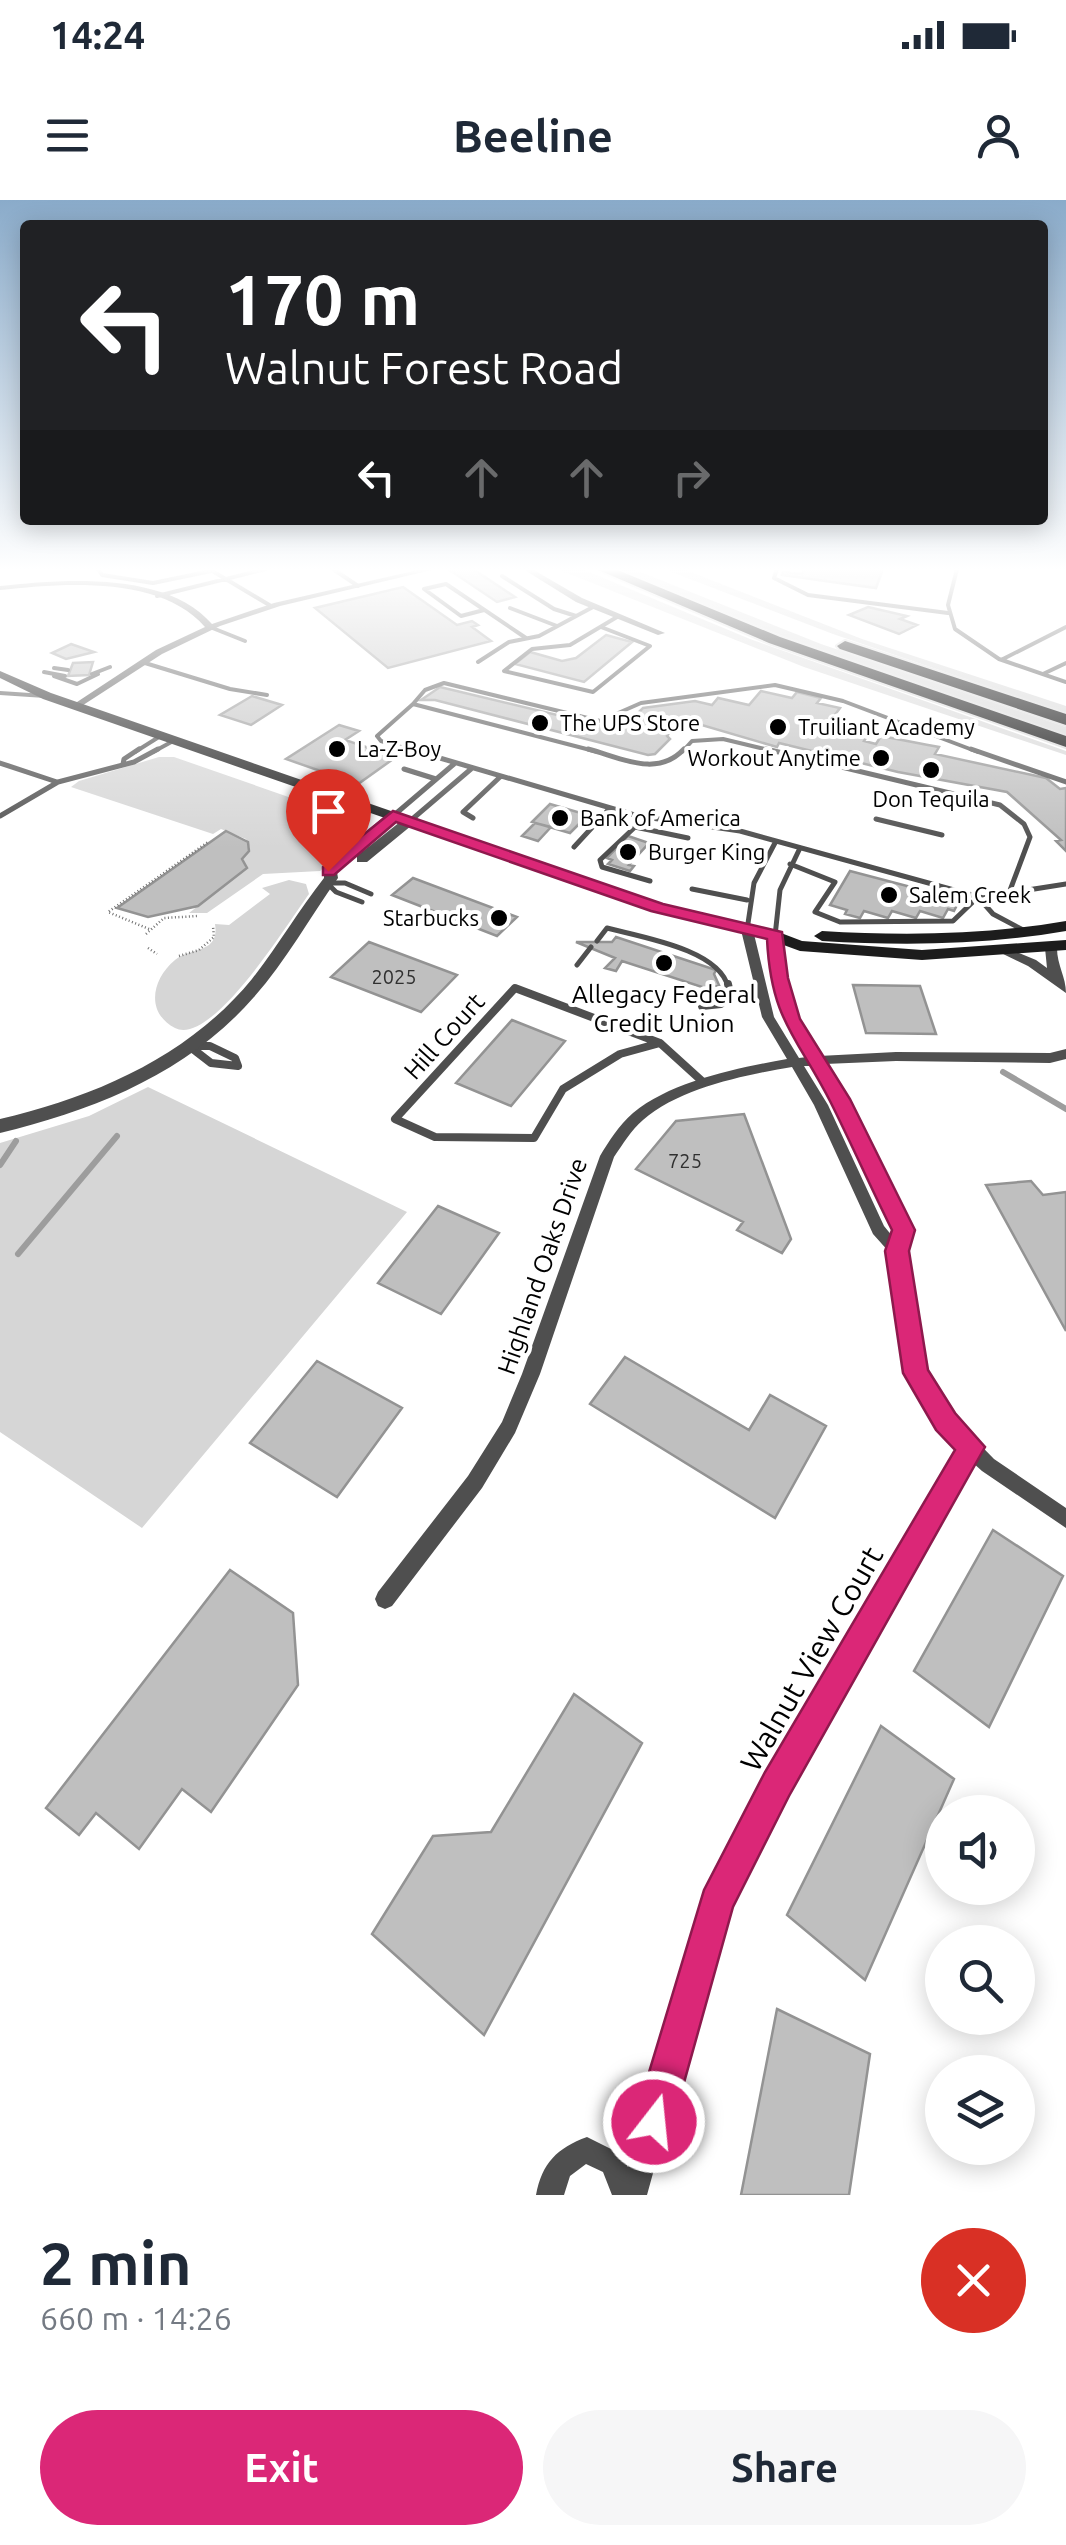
<!DOCTYPE html>
<meta charset="utf-8">
<style>
:root{--surface:#fff;--page:#f6f6f7;--text:#1f2937;--muted:#747a83;--accent:#db2777}
body{margin:0;font-family:Ubuntu,sans-serif;background:var(--page);color:var(--text);height:100vh;display:flex;flex-direction:column;font-size:38px;white-space:nowrap}
*{box-sizing:border-box;margin:0}
p{font-size:32px;color:var(--muted)}
.icon{flex:none;width:55px;height:55px;fill:none;stroke:currentColor;stroke-width:2;stroke-linecap:round;stroke-linejoin:round}
.map{position:relative;height:1995px;overflow:hidden}
.side{display:flex;flex-direction:column;background:var(--surface);flex:1}
.side>*{flex:none}
.top-card{position:absolute;left:20px;top:20px;width:1028px;height:305px;border-radius:10px;box-shadow:0 5px 25px #0003;background:#202124;color:#fff;overflow:hidden}
.buttons{position:absolute;left:925px;top:1595px;display:grid;gap:20px}
.buttons a{display:grid;place-items:center;width:110px;height:110px;border-radius:50%;background:var(--surface);box-shadow:0 5px 25px #0003;font-size:50px}
.pin{position:absolute;display:grid;place-items:center;width:85px;height:85px;color:#fff;margin:-102px -42px;border-radius:50% 50% 50% 0;rotate:-45deg;box-shadow:0 0 10px #0007}
.pin .icon{rotate:45deg}
.me{position:absolute;width:110px;margin:-55px;rotate:16deg;stroke-linejoin:round;filter:drop-shadow(0 0 8px #0008)}
.turn{display:flex;align-items:center;gap:35px;height:210px;padding:0 40px;font-size:45px}
.turn .icon{width:130px;height:130px;stroke-width:2.5}
.turn b{display:block;font-size:70px;line-height:85px}
.lanes{display:flex;align-items:center;height:95px;padding:0 40px;background:#0003;justify-content:center;gap:50px;direction:ltr}
.lanes .off{opacity:.35}
.round{display:grid;place-items:center;flex:none;width:105px;height:105px;border-radius:52px;background:var(--page)}
.overview{display:flex;align-items:center;justify-content:space-between;height:170px;padding:0 40px}
h1{font-size:60px;font-weight:700;line-height:75px}
.cta{display:flex;gap:20px;margin-top:auto;padding:20px 40px}
.cta a{flex:1;height:115px;border-radius:60px;background:var(--accent);color:#fff;font-size:40px;font-weight:700;line-height:115px;text-align:center}
.cta a+a{background:var(--page);color:var(--text)}
.status{display:flex;justify-content:space-between;align-items:center;height:70px;padding:0 50px;background:var(--surface);direction:ltr}
.status svg{height:28px;fill:currentColor}
header{display:flex;justify-content:space-between;align-items:center;height:130px;padding:0 40px;background:var(--surface);font-size:45px;font-weight:700}
.map>svg:first-child{display:block}
</style>
<div class="status"><b>14:24</b><svg viewBox="0 0 49 12"><path d="M0 12V9h3v3zM5 12V6h3v6zM10 12V3h3v9zM15 12V0h3v12zM26 1h20v11H26zM47 4h2v5h-2z"/></svg></div>
<header><svg class="icon" aria-label="menu" viewBox="0 0 24 24"><path d="M4 6h16M4 12h16M4 18h16"/></svg>Beeline<svg class="icon" aria-label="person" viewBox="0 0 24 24"><circle cx="12" cy="8" r="4"/><path d="M4 21q1-7 8-7t8 7"/></svg></header>
<div class="map">
<svg width="1066" height="1995" viewBox="0 0 1066 1995">
<rect width="100%" height="100%" fill="#fff"/>
<path fill="#d6d6d6" d="M557 369H582L750 439 1066 551V555L804 467Z
M617 369H633L821 444 1066 527V535L795 441Z
M664 369H683L862 439 1066 506V513L833 434Z
M159 557H174L346 617 357 625 359 639 320 671 263 674 207 713H189L247 668 243 659 250 648 246 639 221 629 213 634 71 587 79 581Z
M289 680 306 684 309 694C289 721 212 847 175 828 146 813 151 780 175 760 190 747 220 754 215 724L229 725 270 694 262 688Z
M148 887 407 1012 142 1328 0 1232V943L89 916Z"/>
<g fill="none" stroke-linecap="round" stroke-linejoin="round">
<path stroke="#9d9d9d" stroke-width="6" d="M1003 872 1066 909
M0 965 16 941
M18 1054 117 936"/>
</g>
<path fill="#bfbfbf" stroke="#939393" stroke-width="2.5" d="M448 369H473L515 397 497 402Z
M804 369H883L876 388 782 375 783 372 802 374Z
M403 387 457 425 472 421 478 425 472 427 491 441 388 468 315 408Z
M868 407 907 416 900 419 917 425 899 434 849 415Z
M606 435 632 442 584 482 515 464 530 452 562 461 576 458Z
M71 444 94 452 66 459 52 453Z
M93 462 89 475 68 476 73 463Z
M440 487 616 529 621 519 630 521 643 508 695 501 712 505 718 498 749 505 761 491 792 498 797 492 821 498 817 503 840 508 828 524 869 533 864 541 876 544 881 536 928 545 939 547 935 554 1046 578 1060 589 1066 588V651L1056 641 1061 640 1007 592 898 572 779 543 777 547 695 523 675 526 667 536 670 539 655 554 648 555 435 500H421Z
M252 496 282 505 251 525 220 515Z
M339 525 359 531 345 540 396 557 358 584 286 559Z
M550 604 588 615 570 633 532 622Z
M535 623 551 627 538 641 522 636Z
M226 631 248 642 249 651 242 659 247 668 198 706 148 717 117 708Z
M628 636 649 643 629 665 634 666 630 671 608 664 612 660 607 658Z
M850 671 953 698 951 703 957 705 954 711 948 709 943 718 920 711 916 718 892 711 888 718 864 711 860 718 845 714 847 710 830 705Z
M413 678 517 717 497 736 392 695Z
M616 737 716 770 714 774 719 785 705 788 622 761 616 771 605 768 615 758 576 742H612Z
M369 742 457 775 421 812 331 777Z
M853 785 920 786 936 834 866 833Z
M512 820 565 841 511 906 456 883Z
M744 914 791 1039 782 1053 737 1030 743 1022 636 969 676 921Z
M1031 981 1043 995 1066 992V1131L986 985Z
M438 1006 499 1033 441 1114 378 1083Z
M625 1157 749 1230 770 1195 826 1226 775 1318 590 1204Z
M317 1161 402 1208 337 1297 250 1243Z
M993 1330 1063 1376 989 1527 914 1471Z
M230 1370 293 1413 298 1485 211 1612 182 1589 139 1649 96 1613 79 1635 46 1608Z
M574 1494 642 1543 484 1835 372 1734 433 1636 491 1632Z
M881 1526 954 1579 865 1780 787 1715Z
M777 1809 870 1854 849 1995H741Z"/>
<g fill="none" stroke-linecap="round" stroke-linejoin="round">
<defs>
<path id="motorway" d="M596 369H615L780 437 1066 536V547L769 443Z
M845 441 1066 514V525L840 449 837 446Z"/>
</defs>
<use href="#motorway" stroke="#dbdbdb" stroke-width="4"/>
<path stroke="#717171" stroke-width="2.5" stroke-dasharray="1 2.5" stroke-linecap="butt" d="M149 729 108 712 208 642
M146 734 164 718 198 716
M148 748 157 754
M179 756 199 750 214 737 213 726"/>
<path stroke="#4f4f4f" stroke-width="4" d="M98 369 102 375 153 383 211 371
M209 369 271 406
M333 369 358 386
M777 369 774 378 808 395 948 413
M957 369 948 405 955 429 999 459 1066 482
M502 376 554 409 576 416
M157 396 266 369
M510 408 557 426
M484 410 461 416 424 389 446 384 526 438
M210 427 245 441
M601 427 650 446 593 492 504 471 532 449 570 445 617 417
M1003 459 1066 427
M478 462 509 442 539 436 593 407
M145 463 230 489 267 495
M54 468 68 470
M44 472 65 476
M92 474 110 467
M1043 474 1066 463
M54 476 77 484 98 474
M0 493 45 496
M413 504 425 490 444 483 600 521 641 503 775 485 843 501 978 552
M135 552 162 535
M153 552 175 540
M418 552 381 541 377 536 413 504 598 552
M682 552 692 541 723 539 777 552"/>
<path stroke="#4f4f4f" stroke-width="5" d="M409 549 638 616 740 631 983 698 1009 693 1030 637 1024 624 1000 605 766 549
M588 549C622 558 657 578 684 549
M971 549 1066 582
M0 563 57 582
M123 564 124 559 139 549
M404 569 436 579
M0 616 58 582 134 562 158 549
M393 616 454 564
M473 618 463 612 500 577
M876 619 942 635
M410 621 471 569
M574 647 610 608
M790 664 835 682 815 712 840 722 953 721 978 697 993 714 1025 731
M650 681 602 667 600 660 635 627 688 638
M327 683H345L371 694
M327 683 336 692 362 702
M692 689 747 700
M1009 693 1066 684
M747 730 754 683 776 641
M775 736 780 690 800 648
M597 741 607 728C640 737 719 749 728 787
M577 765 591 747"/>
<path stroke="#4f4f4f" stroke-width="8" d="M515 788 660 843 620 854 563 889 534 938 435 937 395 919Z
M702 806 721 804 730 793 728 784
M660 843 703 882
M189 846H210L235 858 238 866 211 863Z"/>
<path fill="#4f4f4f" fill-rule="evenodd" d="M422 369H436L280 406 220 426 162 454 77 509 74 508V504L156 450 205 427C161 375 62 383 0 390V386C64 379 166 371 212 424L274 403Z
M523 369H532L582 398 665 433 658 435 576 402Z
M747 726 753 730 774 817 799 858 807 857C784 818 772 781 769 736L775 732 781 736C785 781 796 817 819 856L896 852 1050 853 1066 849V859L1050 863 896 861 825 864 864 930 911 1030 905 1051 923 1171 952 1216 994 1259 1066 1308V1328L982 1271 972 1262 785 1592 727 1705 647 1995H612L603 1972 586 1964 570 1976 564 1995H536C542 1963 557 1948 587 1937L621 1954 628 1967 708 1694 769 1576 960 1249 940 1228 906 1173 890 1053 873 1034 814 905 792 867C745 875 680 888 643 920 631 930 623 944 614 957L540 1174 515 1233 482 1288 392 1406 385 1409 378 1406 375 1399 378 1392 468 1276 502 1222 522 1174 600 956C609 941 619 925 633 913 672 881 738 868 787 859L762 817 741 730ZM804 866H812L850 930 895 1030 893 1037 884 1026 828 905Z
M1051 744 1057 748C1057 765 1066 777 1066 793L1028 766 999 752 1005 748 1009 749 1036 760 1047 768 1045 748Z"/>
<path fill="#4f4f4f" fill-rule="evenodd" d="M388 613 400 616 337 672 338 678C310 717 286 761 254 797 188 873 95 910 0 933V919C95 897 189 856 252 779 278 746 298 711 324 678V668Z
M405 618 417 621 367 662H357V656Z"/>
<path fill="#1c1c1c" fill-rule="evenodd" d="M0 471 51 493 662 705 781 733 802 741 922 750 1066 740V750L922 760 800 751 770 740 652 711 43 499 0 478Z
M1066 721V731C985 745 904 746 822 741L814 736 822 731C904 736 985 735 1066 721Z"/>
<use href="#motorway" fill="#000" fill-rule="evenodd"/>
</g>
<linearGradient id="sky" x2="0" y2="1"><stop stop-color="#8aabca"/><stop offset="0.57" stop-color="#fff"/><stop offset="1" stop-color="#fff" stop-opacity="0"/></linearGradient>
<rect width="1066" height="648" fill="url(#sky)"/>
<path fill="#db2777" stroke="#8e194d" stroke-width="2.5" d="M393 611 663 704 782 732 788 778 800 819 850 899 915 1030 909 1051 928 1170 955 1213 985 1247 789 1596 733 1707 673 1922 668 1936 654 1942 639 1936 634 1922 704 1690 765 1572 955 1250 936 1230 903 1173 885 1051 892 1030C871 988 852 945 831 903 797 836 771 821 767 739L651 711 396 622 334 675H323V667Z"/>
<g fill="#000" stroke="#fff" stroke-width="4">
<circle cx="540" cy="523" r="10"/>
<circle cx="778" cy="527" r="10"/>
<circle cx="337" cy="549" r="10"/>
<circle cx="881" cy="558" r="10"/>
<circle cx="931" cy="570" r="10"/>
<circle cx="560" cy="618" r="10"/>
<circle cx="628" cy="652" r="10"/>
<circle cx="889" cy="695" r="10"/>
<circle cx="499" cy="718" r="10"/>
<circle cx="664" cy="763" r="10"/>
</g>
<g text-anchor="middle" stroke-width="8" stroke-linejoin="round" paint-order="stroke">
<g font-size="20" fill="#303030">
<text x="394" y="784">2025</text>
<text x="685" y="968">725</text>
</g>
<g font-size="22" fill="#000" stroke="#fff" text-anchor="start">
<text x="560" y="531">The UPS Store</text>
<text x="798" y="535">Truiliant Academy</text>
<text x="357" y="557">La-Z-Boy</text>
<text x="861" y="566" text-anchor="end">Workout Anytime</text>
<text x="931" y="607" text-anchor="middle">Don Tequila</text>
<text x="580" y="626">Bank of America</text>
<text x="648" y="660">Burger King</text>
<text x="909" y="703">Salem Creek</text>
<text x="479" y="726" text-anchor="end">Starbucks</text>
</g>
<g font-size="25" fill="#000" stroke="#fff">
<text x="664" y="803">Allegacy Federal<tspan x="664" dy="29">Credit Union</tspan></text>
</g>
<g font-size="25" fill="#000" stroke="#fff">
<text transform="translate(444 836) rotate(-48)" y="9">Hill Court</text>
<text transform="translate(542 1066) rotate(-71)" y="9">Highland Oaks Drive</text>
</g>
<g font-size="30" fill="#000" stroke="#fff">
<text transform="translate(812 1459) rotate(-60)" y="10">Walnut View Court</text>
</g>
</g>
</svg>
<div class="buttons">
<a><svg class="icon" aria-label="sound" viewBox="0 0 24 24"><path d="M4 9h4l5-4v14l-5-4H4zM17 9q2 3 0 6"/></svg></a>
<a><svg class="icon" aria-label="search" viewBox="0 0 24 24"><circle cx="10" cy="10" r="6"/><path d="M15 15l6 6"/></svg></a>
<a><svg class="icon" aria-label="layers" viewBox="0 0 24 24"><path d="M12 4l9 5-9 5-9-5zM3 14l9 5 9-5"/></svg></a>
</div>
<div class="pin" style="left:328px;top:671px;background:#d93025"><svg class="icon" aria-label="arrive" viewBox="0 0 24 24"><path d="M6 21V4h12l-3 4 3 4H6"/></svg></div>
<svg class="me" style="left:654px;top:1922px" viewBox="-20 -20 40 40"><circle r="17" fill="#db2777" stroke="#fff" stroke-width="3"/><path d="M0-11L8 9 0 5-8 9z" fill="#fff"/></svg>
<div class="top-card">
<div class="turn"><svg class="icon" aria-label="left" viewBox="0 0 24 24"><path d="M17 20v-9H6M10 6l-5 5 5 5"/></svg><div><b>170 m</b>Walnut Forest Road</div></div>
<div class="lanes"><svg class="icon" aria-label="left" viewBox="0 0 24 24"><path d="M17 20v-9H6M10 6l-5 5 5 5"/></svg><svg class="icon off" aria-label="ahead" viewBox="0 0 24 24"><path d="M12 20V5M6 11l6-6 6 6"/></svg><svg class="icon off" aria-label="ahead" viewBox="0 0 24 24"><path d="M12 20V5M6 11l6-6 6 6"/></svg><svg class="icon off" aria-label="right" viewBox="0 0 24 24"><path d="M7 20v-9h11M14 6l5 5-5 5"/></svg></div>
</div>
</div>
<section class="side">
<div class="overview"><div><h1>2 min</h1><p>660 m · 14:26</p></div><a class="round" style="background:#d93025;color:#fff"><svg class="icon" aria-label="close" viewBox="0 0 24 24"><path d="M6 6l12 12M18 6L6 18"/></svg></a></div>
<div class="cta"><a>Exit</a><a>Share</a></div>
</section>
